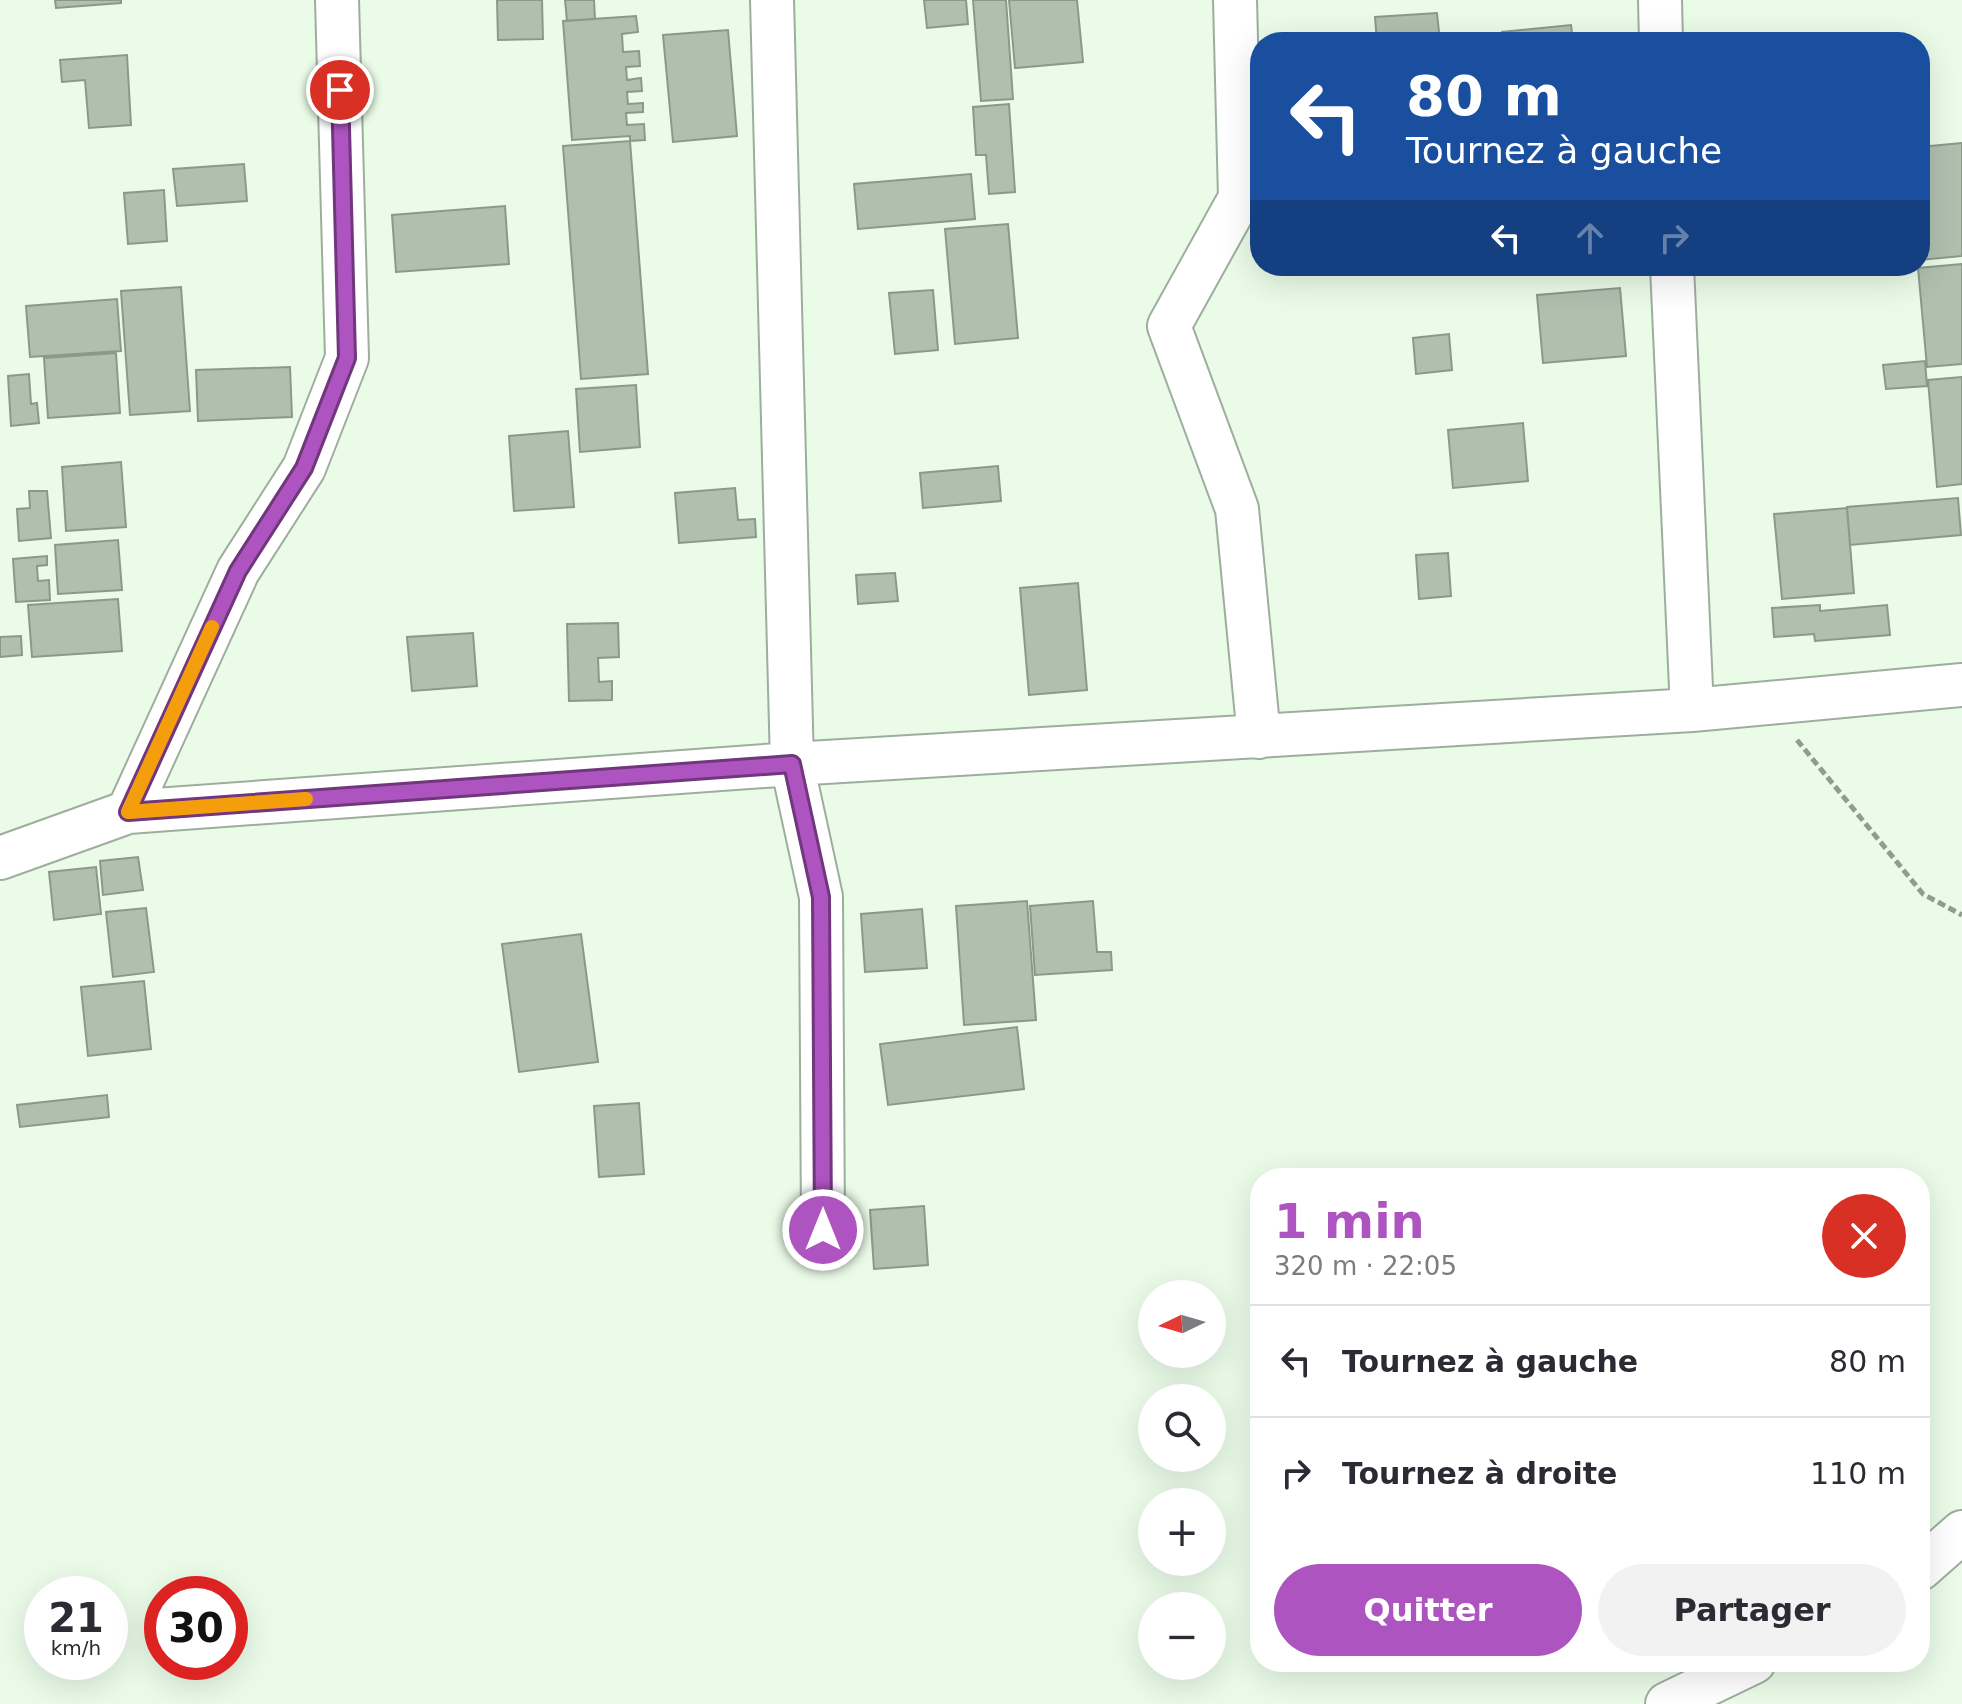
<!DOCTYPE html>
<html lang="fr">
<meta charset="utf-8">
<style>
:root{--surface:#fff;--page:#f2f2f3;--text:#2b2b33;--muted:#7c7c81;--line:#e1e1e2;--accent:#ae54c0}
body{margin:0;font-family:"DejaVu Sans",sans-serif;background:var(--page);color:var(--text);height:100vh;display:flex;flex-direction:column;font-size:30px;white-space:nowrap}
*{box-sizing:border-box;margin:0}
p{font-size:26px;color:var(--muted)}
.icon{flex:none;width:44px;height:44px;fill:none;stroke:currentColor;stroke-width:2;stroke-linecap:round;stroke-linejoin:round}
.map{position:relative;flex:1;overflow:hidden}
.panel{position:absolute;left:1250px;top:1168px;width:680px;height:504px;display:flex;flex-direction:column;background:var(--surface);border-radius:32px;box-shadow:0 8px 32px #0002}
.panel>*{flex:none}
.guide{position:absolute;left:1250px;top:32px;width:680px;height:244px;border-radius:32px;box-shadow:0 8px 32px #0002;background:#1a4fa0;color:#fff;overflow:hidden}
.needle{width:52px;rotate:265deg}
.buttons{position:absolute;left:1138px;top:1280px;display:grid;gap:16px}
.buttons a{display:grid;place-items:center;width:88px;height:88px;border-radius:50%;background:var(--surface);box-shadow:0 8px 32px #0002;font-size:40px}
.speed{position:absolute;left:24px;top:1576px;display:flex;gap:16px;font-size:40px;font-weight:700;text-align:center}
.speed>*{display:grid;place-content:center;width:104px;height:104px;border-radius:50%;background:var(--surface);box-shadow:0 8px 32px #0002;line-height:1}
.speed small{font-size:20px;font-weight:400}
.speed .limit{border:12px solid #d22;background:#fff;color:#111}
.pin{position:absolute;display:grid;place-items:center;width:68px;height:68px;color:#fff;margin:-34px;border:4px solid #fff;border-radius:50%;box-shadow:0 2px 8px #0007}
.me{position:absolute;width:88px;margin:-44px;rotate:0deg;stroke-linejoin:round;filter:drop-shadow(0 0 6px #0008)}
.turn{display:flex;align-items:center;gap:28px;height:168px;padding:0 24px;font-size:36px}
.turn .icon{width:104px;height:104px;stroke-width:2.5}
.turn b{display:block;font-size:56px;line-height:68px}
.lanes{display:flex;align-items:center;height:76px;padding:0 24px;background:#0003;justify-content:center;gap:40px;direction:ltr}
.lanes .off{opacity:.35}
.round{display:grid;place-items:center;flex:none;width:84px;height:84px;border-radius:42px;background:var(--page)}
.summary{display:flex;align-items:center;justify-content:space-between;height:136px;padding:0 24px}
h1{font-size:48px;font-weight:800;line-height:60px;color:var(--accent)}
.action{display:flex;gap:16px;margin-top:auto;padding:16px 24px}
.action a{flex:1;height:92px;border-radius:48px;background:var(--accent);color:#fff;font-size:32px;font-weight:800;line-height:92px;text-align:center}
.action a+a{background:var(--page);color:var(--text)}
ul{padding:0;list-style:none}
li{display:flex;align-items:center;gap:24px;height:112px;padding:0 24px;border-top:2px solid var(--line)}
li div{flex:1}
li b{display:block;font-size:30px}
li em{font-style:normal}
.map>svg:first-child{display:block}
</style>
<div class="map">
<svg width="1962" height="1704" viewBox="0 0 1962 1704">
<rect width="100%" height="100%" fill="#eafbe8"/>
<path fill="#b0c0af" stroke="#8a9a89" stroke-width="2" d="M55 0H121V3L56 8Z
M497 0H542L543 39 498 40Z
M565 0H594L595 19 567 21Z
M924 0H966L968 24 927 28Z
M973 0H1006L1013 99 981 101Z
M1009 0H1077L1083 62 1015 68Z
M1437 13 1440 42H1377L1375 17Z
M636 16 638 32 622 34 623 52 639 51 640 66 626 67 627 80 641 78 642 91 627 92 628 104 643 103V112L626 113 627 125 644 124 645 140 630 141V136L572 140 563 21Z
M1571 25 1573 42H1503L1502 32Z
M728 30 737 136 673 142 663 35Z
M127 55 131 125 89 128 85 80 62 82 60 60Z
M1009 104 1015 192 989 194 986 155H976L973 107Z
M630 141 648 374 581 379 563 146Z
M1962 143V256L1920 260V147Z
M244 164 247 201 177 206 173 169Z
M971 174 975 219 858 229 854 184Z
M164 190 167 241 128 244 124 193Z
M505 206 509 264 396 272 392 215Z
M1008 224 1018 338 955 344 945 229Z
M1962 264V364L1927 367 1918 268Z
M181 287 190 411 130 415 121 291Z
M1620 288 1626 356 1543 363 1537 295Z
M933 290 938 350 895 354 889 293Z
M117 299 121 351 30 357 26 306Z
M1449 334 1452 370 1416 374 1413 338Z
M116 353 120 413 48 418 44 358Z
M1925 361 1927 386 1886 389 1883 365Z
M290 367 292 417 198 421 196 370Z
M29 374 31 404 37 403 39 423 11 426 8 376Z
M1962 377V484L1937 487 1928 380Z
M636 385 640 447 580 452 576 389Z
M1523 423 1528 481 1453 488 1448 430Z
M568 431 574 507 514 511 509 436Z
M121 462 126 527 66 531 62 467Z
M998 466 1001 501 923 508 920 473Z
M735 488 738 520 755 519 756 537 679 543 675 493Z
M29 491H47L51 538 19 541 17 509 30 508Z
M1958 498 1961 535 1850 545 1847 507Z
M1847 508 1854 593 1782 599 1774 514Z
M118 540 122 590 58 594 55 545Z
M1448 553 1451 596 1419 599 1416 555Z
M47 556V565L37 566 38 581 49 580 50 600 16 602 13 559Z
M895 573 898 601 858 604 856 575Z
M1078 583 1087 690 1029 695 1020 588Z
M118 599 122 651 32 657 28 605Z
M1820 605V611L1887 605 1890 635 1815 641 1814 634 1774 637 1772 608Z
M618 623 619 657 598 658 599 682 612 681V700L569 701 567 624Z
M473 633 477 686 412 691 407 637Z
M21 636 22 655 0 657V637Z
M138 857 143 890 103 895 100 861Z
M96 867 101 914 54 920 49 872Z
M1027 901 1036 1020 964 1025 956 906Z
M1093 901 1097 952H1111L1112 970 1035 975 1030 906Z
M146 908 154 972 113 977 106 912Z
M922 909 927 968 865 972 861 914Z
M581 934 598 1062 519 1072 502 944Z
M144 981 151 1049 88 1056 81 987Z
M1017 1027 1024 1089 888 1105 880 1044Z
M107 1095 109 1117 20 1127 17 1105Z
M639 1103 644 1174 599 1177 594 1106Z
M924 1206 928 1265 874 1269 870 1210Z"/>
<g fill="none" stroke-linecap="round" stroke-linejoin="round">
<defs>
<path id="minor" d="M772 0 792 764 821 897 823 1230
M1235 0 1240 198 1169 326 1237 509 1259 737
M1660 0 1661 42
M1672 266 1692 710
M128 812 238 571 304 468 347 358 337 0
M0 858 128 812 792 764 1692 710 1962 685
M1920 1569 1962 1532
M1667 1704 1754 1662"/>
</defs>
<use href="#minor" stroke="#9eae9d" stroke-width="46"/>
<path stroke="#909c8f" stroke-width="5" stroke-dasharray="8 4" stroke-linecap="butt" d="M1797 740 1923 894 1962 915"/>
<use href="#minor" stroke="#fff" stroke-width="42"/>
</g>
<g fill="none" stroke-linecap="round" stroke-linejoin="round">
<defs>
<path id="route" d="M340 90 347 358 304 468 238 571 128 812 792 764 821 897 823 1230"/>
</defs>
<use href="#route" stroke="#71377d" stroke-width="20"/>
<use href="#route" stroke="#ae54c0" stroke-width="14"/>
<path stroke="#f59e0b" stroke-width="14" d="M212 627 128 812 306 799"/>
</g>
</svg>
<div class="buttons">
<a><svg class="needle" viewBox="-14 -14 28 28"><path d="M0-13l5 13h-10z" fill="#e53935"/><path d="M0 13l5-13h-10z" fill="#7c7c81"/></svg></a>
<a><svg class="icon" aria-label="search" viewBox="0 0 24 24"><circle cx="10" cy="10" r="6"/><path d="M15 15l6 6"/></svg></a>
<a>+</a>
<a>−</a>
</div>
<div class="speed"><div>21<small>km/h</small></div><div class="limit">30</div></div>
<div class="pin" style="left:340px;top:90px;background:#d93025"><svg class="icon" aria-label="arrive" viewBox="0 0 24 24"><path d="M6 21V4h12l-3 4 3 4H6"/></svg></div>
<svg class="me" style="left:823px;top:1230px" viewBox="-20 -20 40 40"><circle r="17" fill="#ae54c0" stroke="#fff" stroke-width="3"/><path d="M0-11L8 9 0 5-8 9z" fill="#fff"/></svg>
<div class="guide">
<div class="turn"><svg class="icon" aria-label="left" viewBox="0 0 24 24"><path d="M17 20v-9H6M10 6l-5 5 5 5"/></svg><div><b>80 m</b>Tournez à gauche</div></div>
<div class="lanes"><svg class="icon" aria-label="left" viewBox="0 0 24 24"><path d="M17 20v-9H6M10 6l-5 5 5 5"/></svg><svg class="icon off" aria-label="ahead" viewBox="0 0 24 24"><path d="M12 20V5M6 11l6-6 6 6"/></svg><svg class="icon off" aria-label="right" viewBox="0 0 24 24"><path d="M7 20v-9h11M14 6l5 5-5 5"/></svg></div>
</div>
<section class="panel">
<div class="summary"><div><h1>1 min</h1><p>320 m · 22:05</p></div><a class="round" style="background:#d93025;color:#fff"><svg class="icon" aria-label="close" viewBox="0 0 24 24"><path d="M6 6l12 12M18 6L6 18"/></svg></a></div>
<ul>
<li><svg class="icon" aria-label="left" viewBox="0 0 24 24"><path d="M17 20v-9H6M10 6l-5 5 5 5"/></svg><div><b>Tournez à gauche</b></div><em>80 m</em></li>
<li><svg class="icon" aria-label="right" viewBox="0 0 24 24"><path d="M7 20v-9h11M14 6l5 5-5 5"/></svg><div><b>Tournez à droite</b></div><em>110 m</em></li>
</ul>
<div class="action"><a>Quitter</a><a>Partager</a></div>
</section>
</div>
